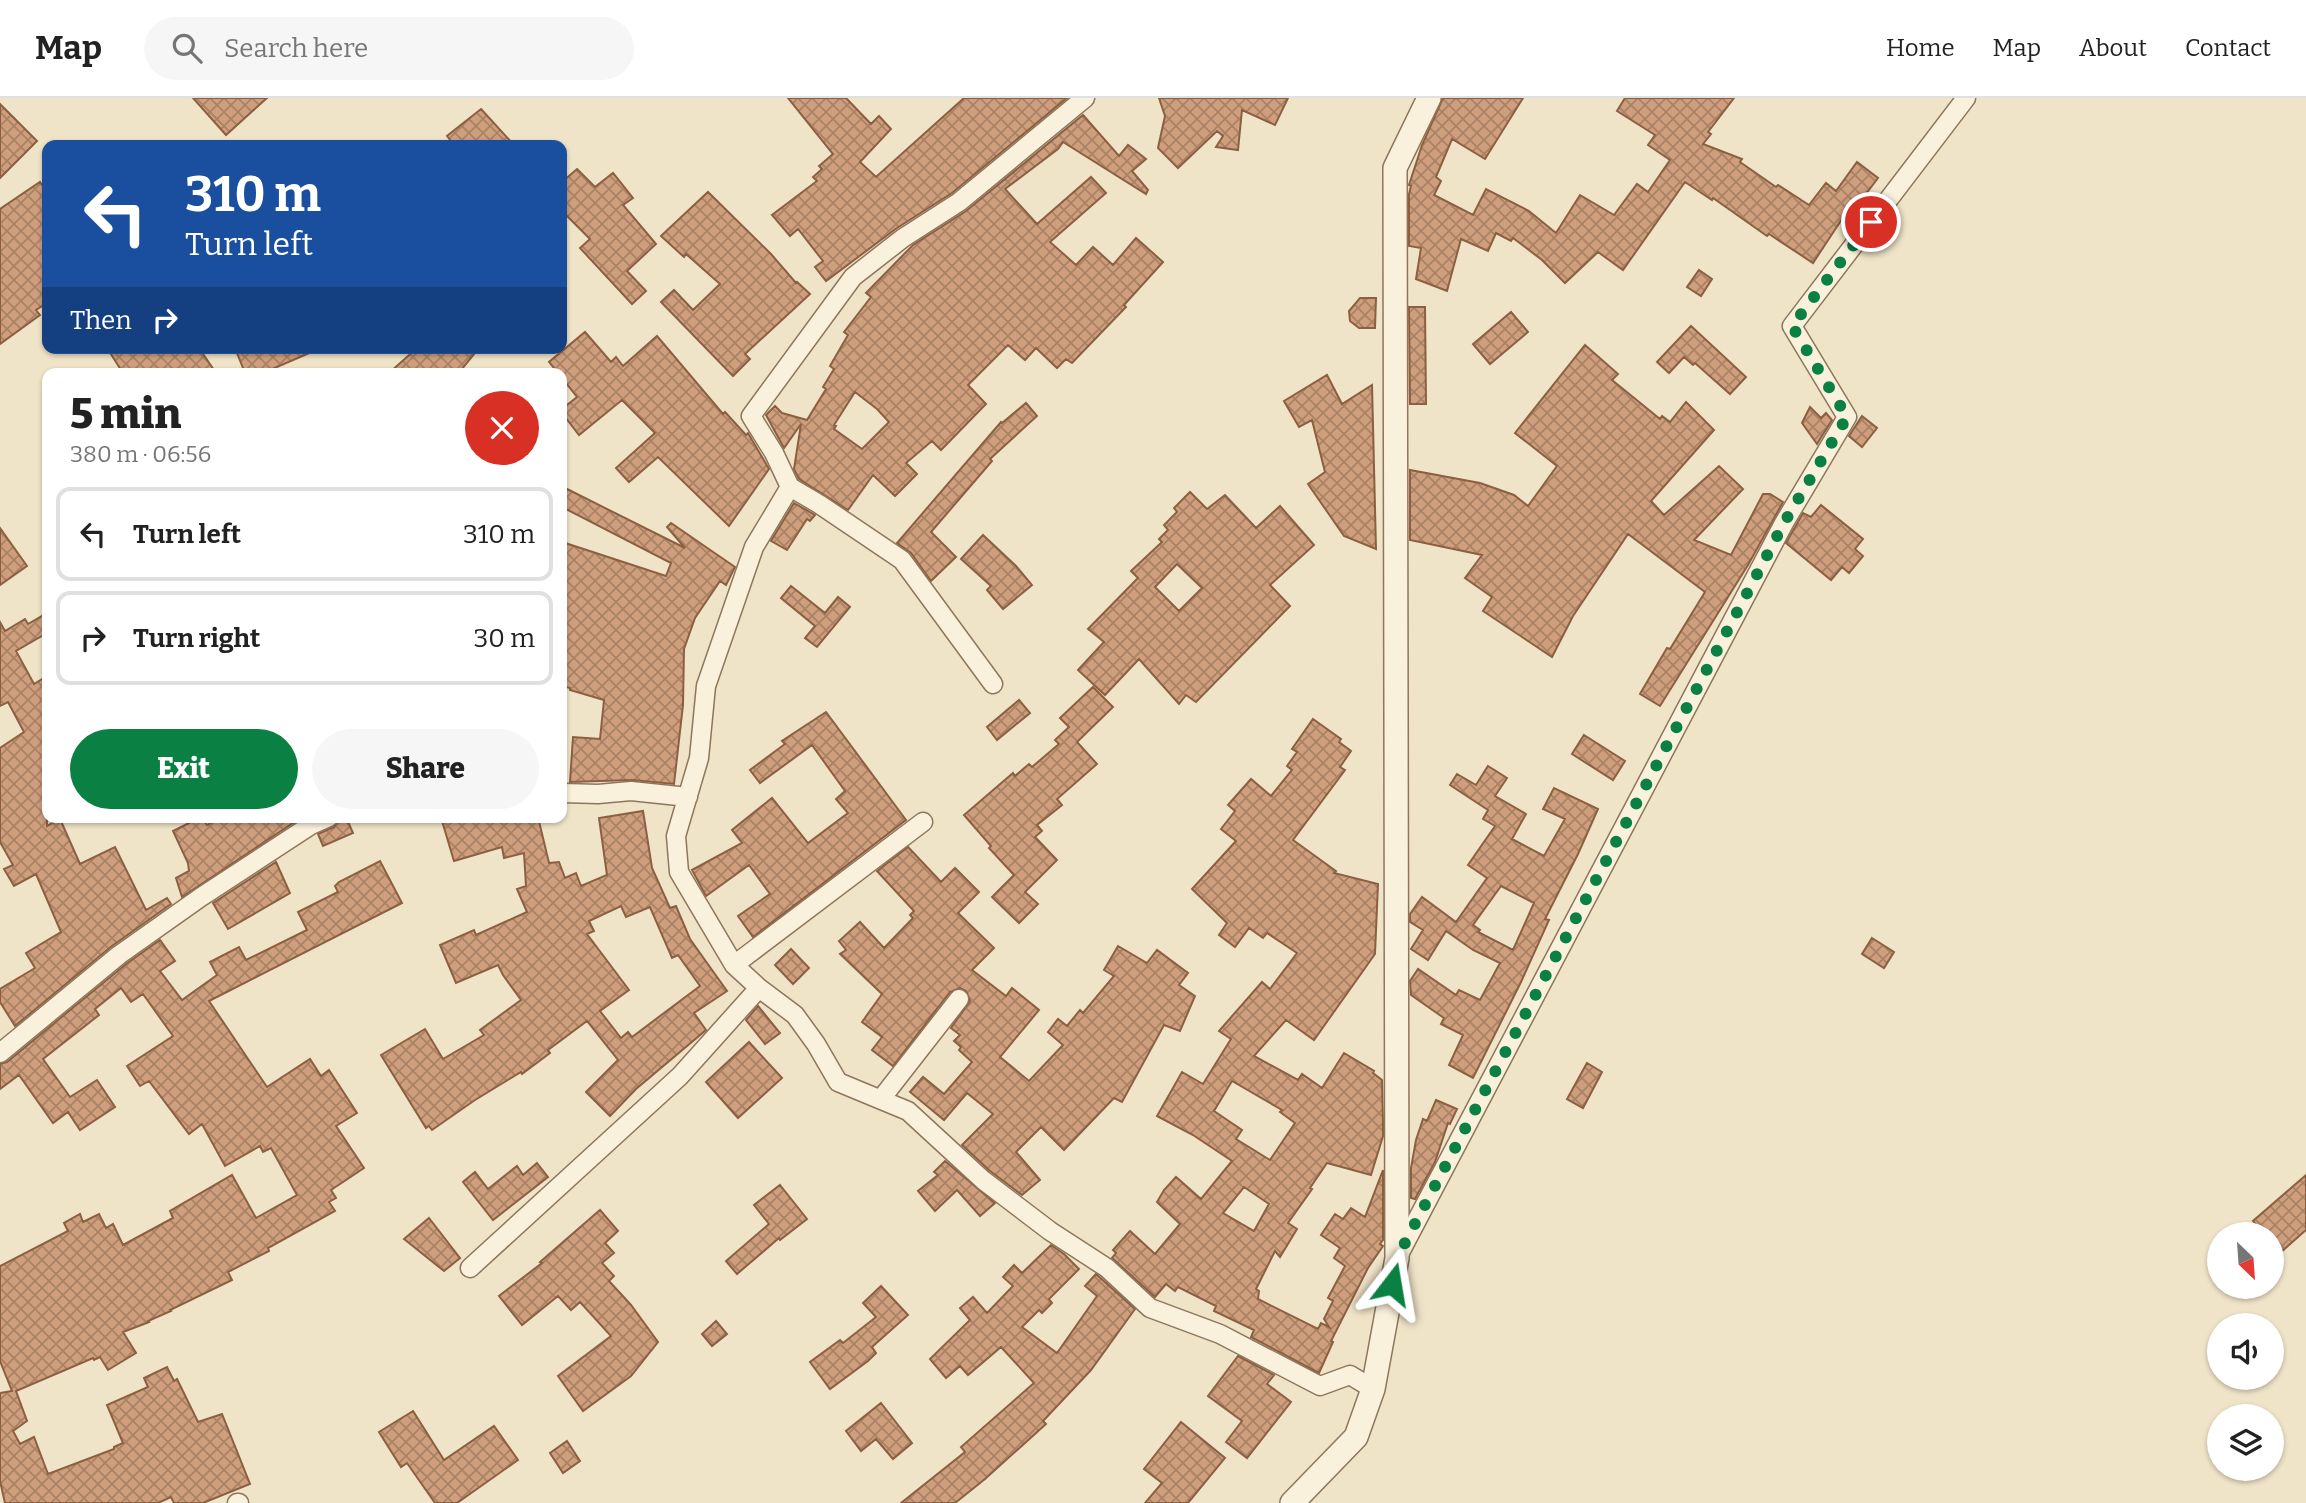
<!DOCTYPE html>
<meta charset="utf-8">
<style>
:root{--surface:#fff;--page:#f6f6f6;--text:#222;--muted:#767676;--line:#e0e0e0;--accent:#0b8043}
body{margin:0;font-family:Bitter,serif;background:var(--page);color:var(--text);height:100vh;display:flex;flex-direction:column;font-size:26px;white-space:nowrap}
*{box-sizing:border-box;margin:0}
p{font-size:23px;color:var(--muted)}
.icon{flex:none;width:38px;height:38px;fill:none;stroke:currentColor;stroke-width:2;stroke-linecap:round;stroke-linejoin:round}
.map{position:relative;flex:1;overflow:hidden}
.drawer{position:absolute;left:42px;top:270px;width:525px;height:455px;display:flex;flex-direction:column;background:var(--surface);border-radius:14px;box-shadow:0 2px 5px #0004}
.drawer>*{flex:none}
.banner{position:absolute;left:42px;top:42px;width:525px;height:214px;border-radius:14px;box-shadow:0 2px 5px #0004;background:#1a4fa0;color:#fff;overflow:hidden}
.needle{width:46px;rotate:155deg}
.buttons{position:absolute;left:2207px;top:1124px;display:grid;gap:14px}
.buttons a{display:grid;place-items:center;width:77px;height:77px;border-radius:50%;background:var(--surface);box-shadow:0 2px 5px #0004;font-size:35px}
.pin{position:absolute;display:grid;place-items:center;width:60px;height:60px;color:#fff;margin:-30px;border:4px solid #fff;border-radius:50%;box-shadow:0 2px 7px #0007}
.me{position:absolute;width:77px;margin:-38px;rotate:14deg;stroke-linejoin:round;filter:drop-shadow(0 0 5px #0008)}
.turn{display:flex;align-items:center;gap:24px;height:147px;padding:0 28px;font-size:32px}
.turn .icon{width:91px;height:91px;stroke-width:2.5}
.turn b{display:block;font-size:49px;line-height:60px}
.then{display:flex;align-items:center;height:66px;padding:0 28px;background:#0003;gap:14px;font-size:26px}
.round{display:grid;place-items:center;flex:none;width:74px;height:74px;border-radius:37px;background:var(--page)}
.overview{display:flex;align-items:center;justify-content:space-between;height:119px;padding:0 28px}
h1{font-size:42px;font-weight:800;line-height:52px}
.primary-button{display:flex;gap:14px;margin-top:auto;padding:14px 28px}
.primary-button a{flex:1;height:80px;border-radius:42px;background:var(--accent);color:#fff;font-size:28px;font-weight:800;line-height:80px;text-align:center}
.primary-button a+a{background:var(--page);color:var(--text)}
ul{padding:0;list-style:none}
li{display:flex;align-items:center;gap:21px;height:94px;margin:0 14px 10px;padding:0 14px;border:4px solid var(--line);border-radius:14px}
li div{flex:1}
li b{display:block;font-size:26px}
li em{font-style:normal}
header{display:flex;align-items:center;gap:42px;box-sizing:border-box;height:98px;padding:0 35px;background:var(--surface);border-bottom:2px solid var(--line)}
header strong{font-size:33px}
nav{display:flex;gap:38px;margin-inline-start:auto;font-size:24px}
.search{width:490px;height:63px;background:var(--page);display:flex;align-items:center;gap:18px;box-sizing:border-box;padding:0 24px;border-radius:38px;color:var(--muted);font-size:26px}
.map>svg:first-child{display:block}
</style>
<header>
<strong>Map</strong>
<div class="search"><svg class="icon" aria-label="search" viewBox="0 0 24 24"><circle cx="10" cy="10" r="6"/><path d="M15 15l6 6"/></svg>Search here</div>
<nav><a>Home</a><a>Map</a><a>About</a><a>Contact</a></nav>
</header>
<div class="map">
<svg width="2306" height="1405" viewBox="0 0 2306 1405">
<defs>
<pattern id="building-cross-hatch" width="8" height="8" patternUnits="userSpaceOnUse" patternTransform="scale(1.75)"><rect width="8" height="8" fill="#cf9f7d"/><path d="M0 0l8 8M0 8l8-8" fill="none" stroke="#a98266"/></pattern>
</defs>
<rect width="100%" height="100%" fill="#f0e4c8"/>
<path fill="url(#building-cross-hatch)" stroke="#8d5f41" stroke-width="2" fill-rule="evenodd" d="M193 0H267L226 37Z
M788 0H846L871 26 879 18 891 31 860 64 876 79 964 0H1067L952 95 897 130 826 183 815 169 823 163 798 131 790 138 772 117 817 83 813 79 822 71 819 68 833 56Z
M1159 0H1288L1275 27 1242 12 1238 52 1216 49 1223 38 1217 33 1178 70 1158 50 1165 18Z
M1443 0H1523L1485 61 1452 41 1436 79 1441 83 1434 97 1473 117 1486 91 1529 113 1556 135 1580 97 1614 117 1637 86 1648 94 1670 62 1648 47 1655 37 1617 13 1625 0H1734L1708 34 1711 36 1703 46 1742 61 1740 64 1776 89 1778 87 1809 107 1826 85 1836 93 1857 64 1878 80 1847 121 1844 118 1813 165 1769 136 1767 138 1713 100 1712 102 1685 84 1623 172 1598 154 1565 185 1542 162 1513 140 1511 143 1496 135 1488 153 1461 141 1447 193 1416 181 1421 150 1409 148V96L1411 88 1409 87 1422 47Z
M0 6 37 43 0 80Z
M481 11 514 47H454L447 38Z
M1083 17 1119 58 1128 47 1146 61 1132 73 1148 92 1146 96 1063 44 1058 51 1005 91 1037 126 1091 79 1106 95 1050 144 1076 167 1093 149 1113 167 1136 140 1163 164 1124 207 1126 209 1072 265 1066 261 1057 270 1036 250 1025 262 1008 247 968 287 986 306 941 352 932 343 906 365 917 376 895 398 873 377 848 412 799 381 794 371 801 326 784 350 766 317 775 308 782 315 807 322 826 291 823 289 834 271 830 268 848 237 844 234 871 199 866 195 913 147 966 113ZM855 294 877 311 889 324 862 351 834 331 836 328 834 327Z
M577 71 595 89 613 75 633 100 623 107 656 146 627 173 646 193 632 206 580 150 590 141 562 113V84Z
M40 84 47 94V205L36 212 40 217 0 246V111Z
M708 94 771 156 796 185 797 184 810 196 745 256 750 261 733 278 661 204 674 192 693 212 720 186 686 156 684 159 661 138Z
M1699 172 1712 181 1701 198 1687 189Z
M1360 200H1376L1375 230H1359L1350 223 1349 213Z
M1409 209H1425L1426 306H1410Z
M1511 214 1528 234 1490 266 1473 246Z
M1691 228 1746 279 1730 296 1695 265 1693 267 1684 259 1669 275 1657 264Z
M585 234 611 264 616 259 623 268 657 238 723 316 725 314 746 337 748 335 769 371 729 428 658 359 629 384 616 370 655 335 622 302 579 337 562 315V311L577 299 562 280V275H558L549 264Z
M1585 247 1618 276 1612 282 1660 321 1662 318 1670 324 1686 304 1714 332 1651 403 1664 417 1719 368 1743 391 1694 442 1731 457 1763 396H1770L1783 404 1748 467 1660 608 1640 596 1667 550 1670 551 1705 494 1628 436 1573 518 1552 559 1483 513 1492 499 1465 480 1482 457 1410 442V372L1480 385 1514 397 1528 408 1557 368 1515 335Z
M107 250H199L216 275H123Z
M235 250H321L263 275H245Z
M417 250H479L462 271 453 275H389Z
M1327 277 1342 306 1372 287 1376 451 1344 438 1308 386 1325 374 1312 322 1299 329 1284 303Z
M1026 305 1037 318 990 361 992 363 931 434 956 459 931 483 911 455 897 445 1001 324 1002 325Z
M1810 309 1821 320 1826 315 1832 322 1817 346 1802 325Z
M1862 318 1877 330 1862 349 1849 338Z
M567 391 685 450 667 429 671 425 735 469 726 487 720 483 695 520 684 551 683 607 674 686 632 682 570 684 573 639 600 641 604 602 570 592V590L562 588V444L666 478 671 465 562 409V402Z
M1190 394 1207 411 1225 397 1256 430 1280 408 1314 447 1270 487 1290 508 1196 604 1186 597 1179 606 1139 561 1105 597 1078 572 1104 544 1088 531 1138 480 1131 473 1162 444 1159 441 1168 432 1164 427 1177 414 1174 410ZM1177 466 1202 490 1179 513 1155 489Z
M794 405 815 417 810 423 807 421 787 452 771 443Z
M1821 407 1863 441 1855 451 1863 458 1849 475 1842 469 1831 482 1786 445 1803 415 1811 419Z
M0 430 27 468 0 487Z
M983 437 1016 468 1032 487 1003 511 987 492 991 488 961 461Z
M791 488 825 515 838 499 850 509 817 549 805 540 815 528 781 500Z
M47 515V535L16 553 34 586 47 578V728L60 721 80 766 115 749 146 812 167 800 171 806 112 848 15 928 0 904V891L35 870 26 855 61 834 36 776 14 788 4 771 13 767 0 744V650L24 634 8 604 0 608V524L5 533 25 521 28 526Z
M1093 589 1113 609 1077 644 1097 666 1057 701 1062 707 1037 727 1042 733 1035 739 1057 762 1025 794 1038 806 1019 825 992 799 1014 777 989 750 991 748 964 717 1013 675 1015 678 1029 666 1032 669 1059 646 1055 642 1069 629 1060 620Z
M1019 602 1030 615 997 642 987 629Z
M826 614 906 722 753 839 738 818 770 796 749 767 706 798 692 772 742 745 732 732 772 700 808 745 848 715 836 701 845 693 812 647 760 685 750 672 785 646 782 643Z
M1313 621 1341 641 1339 644 1351 653 1340 669 1345 672 1293 742 1336 773 1334 775 1378 786 1375 856 1314 942 1286 922 1254 958 1298 982 1302 976 1322 990 1344 955 1374 973 1373 975 1382 982 1383 1025V1038L1371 1077 1327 1065 1310 1090 1312 1091 1288 1125 1297 1131 1280 1159 1275 1153 1256 1191 1259 1193 1258 1201 1318 1231 1321 1225 1329 1229 1324 1221 1333 1203 1328 1200 1345 1168 1334 1160 1340 1150 1321 1137 1335 1116 1343 1121 1351 1110 1365 1119 1383 1072V1142L1380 1146 1383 1148 1368 1170 1331 1243 1333 1244 1319 1275 1251 1239 1254 1232 1214 1213 1216 1208 1178 1189 1175 1193 1166 1186 1155 1199 1112 1160 1116 1155 1113 1152 1130 1133 1155 1156 1180 1126 1157 1104 1164 1092 1176 1079 1201 1101 1232 1063 1193 1037 1157 1018 1182 974 1203 986 1231 941 1219 933 1262 884 1270 891 1297 855 1267 835 1263 840 1249 830 1235 849 1219 837 1227 825 1192 791 1236 743 1221 731 1235 713 1228 707 1251 681 1271 698 1292 672 1287 668 1297 654 1292 651ZM1232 983 1282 1012 1280 1014 1295 1025 1270 1062 1236 1041 1242 1032 1214 1013ZM1244 1089 1269 1106 1254 1133 1223 1115Z
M1584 637 1625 663 1613 682 1572 656Z
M1488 668 1507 680 1495 698 1526 716 1512 741 1544 758 1565 721 1543 711 1554 690 1598 711 1578 756 1545 821 1549 822 1521 884 1473 980 1449 967 1463 937 1441 926 1444 920 1411 897 1410 883 1418 871 1456 897 1459 892 1480 902 1500 865 1473 852 1446 833 1428 862 1411 851 1423 832 1410 824V816L1422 799 1456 824 1487 780 1468 767 1495 728 1483 721 1488 712 1450 687 1457 676 1476 687ZM1501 788 1534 805 1513 852 1478 834 1480 832 1473 827Z
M643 713 652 770 670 810 676 808 690 841 727 893 694 915 706 932 636 991 610 1018 586 994 618 962 587 923 548 952 550 955 522 976 521 974 475 1002 432 1032 429 1028 426 1030 381 957 425 931 443 961 484 937 480 932 521 902 503 877 498 867 456 885 440 847 474 832 476 837 527 814 517 791 526 788 524 755 504 760 502 749 454 763 442 723 455 719H538L549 765 559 764 565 780 576 775 581 788 607 777 599 720ZM621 808 626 819 650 809 672 860 678 857 700 888 632 939 628 934 621 940 600 913 629 892 587 836 594 833 589 823Z
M201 719 207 727 221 719H302L182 799 176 780 189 773 188 765 173 733Z
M340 719H346L353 735 323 748 318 736 334 729Z
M908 749 941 784 955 770 979 794 958 815 994 850 972 872 1006 898 1012 890 1039 912 1000 959 1029 983 1063 947 1048 934 1058 921 1067 928 1080 912 1083 915 1114 878 1104 872 1118 848 1147 865 1157 852 1188 875 1179 887 1195 898 1180 933 1164 927 1122 1004 1114 1000 1064 1052 1041 1029 1016 1054 1040 1082 1022 1097 990 1073 962 1047 993 1016 967 995 944 1022 910 994 923 979 944 996 972 964 959 952 961 949 954 943 960 937 951 930 970 903 966 893 960 890 950 894 893 968 872 952 882 939 862 924 882 896 840 856 846 852 839 843 860 824 884 850 913 820 910 817 914 813 877 773Z
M380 763 402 805 209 903 267 989 310 961 321 978 329 972 357 1015 336 1028 364 1070 331 1092 336 1100 329 1104 335 1113 268 1150 269 1153 228 1174 232 1182 170 1212 171 1213 148 1223 149 1224 123 1234 136 1255 108 1272 100 1259 94 1262 93 1260 16 1293 27 1323 13 1333 20 1346 34 1339 48 1376 114 1351V1349L123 1345 107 1307 148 1289 144 1280 167 1269 174 1283 177 1281 198 1324 222 1316 250 1386 203 1405H174L171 1399 158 1405H5L0 1383V1295L12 1293 0 1263V1168L68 1133 64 1125 80 1116 83 1124 99 1116 106 1130 113 1126 123 1147 173 1120 170 1113 232 1077 256 1120 297 1097 271 1050 263 1054 260 1048 225 1068 202 1026 189 1036 149 983 140 988 127 968 173 938 143 896 131 904 121 890 95 911 99 917 43 961 70 999 97 982 115 1009 80 1032 68 1014 53 1025 19 977 0 991V966L7 964 126 866 160 842 175 863 160 873 182 902 217 877 210 864 239 849 246 862 307 832 298 814 338 794 335 788 339 784Z
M276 764 290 795 228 831 213 805Z
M1872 840 1894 854 1884 870 1862 856Z
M791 851 809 870 793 886 775 867Z
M758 908 780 935 765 946 746 922Z
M749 944 782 980 738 1020 706 984Z
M1587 965 1602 974 1583 1010 1567 1001Z
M1436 1002 1457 1011 1450 1026 1448 1025 1435 1064 1415 1101 1411 1100V1070L1416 1042 1423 1021 1427 1023Z
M945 1063 995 1105 980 1118 957 1092 935 1113 918 1093 938 1077 934 1074Z
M537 1065 548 1079 493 1122 463 1084 475 1074 488 1091 517 1068 523 1077Z
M2306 1077V1132L2280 1155 2272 1145V1136H2263L2253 1123Z
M780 1087 807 1121 780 1142 779 1140 737 1176 726 1163 769 1126 754 1107Z
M600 1112 618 1133 605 1145 614 1155 602 1165 614 1178 609 1183 631 1207 658 1244 631 1278 583 1313 558 1278 611 1238 580 1204 571 1212 558 1198 522 1227 499 1198 542 1165 540 1164Z
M429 1120 460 1160 444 1173 404 1141Z
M1051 1147 1064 1156 1079 1171 1049 1201 1052 1205 1042 1215 1039 1212 1022 1229 1057 1255 1097 1198 1085 1188 1096 1176 1135 1211 1091 1272 1043 1323 1046 1326 985 1381 955 1405H901L965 1354 961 1349 1034 1285 1001 1249 968 1277 960 1268 946 1280 930 1261 970 1222 960 1210 973 1199 987 1215 1013 1188 1003 1179 1014 1167 1022 1175Z
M881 1188 908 1217 872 1249 876 1255 868 1263 830 1291 810 1264 840 1242 843 1245 876 1219 863 1205Z
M716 1223 727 1236 712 1248 702 1236Z
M1238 1258 1274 1277 1267 1286 1291 1304 1247 1360 1226 1344 1242 1323 1208 1298Z
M881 1305 912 1345 893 1361 876 1341 861 1353 846 1333Z
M413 1313 444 1362 494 1328 518 1362 457 1405H435L407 1365 401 1369 379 1334Z
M1181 1324 1225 1360 1188 1405H1145L1162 1385 1144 1371Z
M567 1343 580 1363 563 1375 550 1355Z"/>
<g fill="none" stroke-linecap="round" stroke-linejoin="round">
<defs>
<path id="minor" d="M1085 0 959 104 903 140 853 179 751 318 774 355 790 389 754 449 706 588 699 660 676 738 679 774 734 867 759 890 795 917 816 946 838 984 908 1013 983 1082 1050 1133 1107 1170 1150 1210 1220 1236 1320 1288 1350 1277 1373 1291
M790 389 819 406 902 462 993 586
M562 695 598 696 631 693 688 699
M734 867 923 724
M0 955 119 857 201 799 311 727 329 719
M881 1001 959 901
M1397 1160 1784 425 1847 319 1792 228 1966 0
M470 1170 680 978 759 890
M237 1405H239"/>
<path id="tertiary" d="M1292 1405 1356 1339 1373 1291 1397 1160 1395 70 1429 0"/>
</defs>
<use href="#minor" stroke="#8d765c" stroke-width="21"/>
<use href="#tertiary" stroke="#8d765c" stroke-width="26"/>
<use href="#minor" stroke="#faf1dc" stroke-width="18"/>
<use href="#tertiary" stroke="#faf1dc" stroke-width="23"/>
</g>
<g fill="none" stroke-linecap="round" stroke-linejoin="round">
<path stroke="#0b8043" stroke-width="12" stroke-dasharray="0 21.6" d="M1392 1186 1397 1160 1784 425 1847 319 1792 228 1871 124"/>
</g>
</svg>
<div class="buttons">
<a><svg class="needle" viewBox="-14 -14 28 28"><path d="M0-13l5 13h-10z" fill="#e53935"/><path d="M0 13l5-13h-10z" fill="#767676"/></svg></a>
<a><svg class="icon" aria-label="sound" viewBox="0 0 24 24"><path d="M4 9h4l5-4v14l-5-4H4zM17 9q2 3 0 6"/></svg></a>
<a><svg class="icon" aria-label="layers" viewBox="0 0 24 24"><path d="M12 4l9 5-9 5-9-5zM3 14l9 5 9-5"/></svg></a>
</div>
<div class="pin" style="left:1871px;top:124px;background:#d93025"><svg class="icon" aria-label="arrive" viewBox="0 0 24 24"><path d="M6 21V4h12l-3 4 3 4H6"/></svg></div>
<svg class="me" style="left:1392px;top:1186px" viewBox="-20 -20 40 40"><path d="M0-17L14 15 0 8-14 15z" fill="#0b8043" stroke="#fff" stroke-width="4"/></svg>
<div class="banner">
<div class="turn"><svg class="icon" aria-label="left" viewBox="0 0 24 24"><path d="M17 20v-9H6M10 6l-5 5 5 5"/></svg><div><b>310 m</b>Turn left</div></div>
<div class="then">Then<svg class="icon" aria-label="right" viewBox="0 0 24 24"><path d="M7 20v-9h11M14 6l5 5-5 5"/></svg></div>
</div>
<section class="drawer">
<div class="overview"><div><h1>5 min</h1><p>380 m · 06:56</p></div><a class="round" style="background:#d93025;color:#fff"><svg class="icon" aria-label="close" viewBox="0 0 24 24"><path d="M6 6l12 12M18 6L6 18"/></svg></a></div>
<ul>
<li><svg class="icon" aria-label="left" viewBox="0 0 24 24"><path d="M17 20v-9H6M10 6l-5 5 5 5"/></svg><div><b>Turn left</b></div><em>310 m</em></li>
<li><svg class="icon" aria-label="right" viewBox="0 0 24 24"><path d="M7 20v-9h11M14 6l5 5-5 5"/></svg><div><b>Turn right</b></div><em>30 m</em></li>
</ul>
<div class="primary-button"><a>Exit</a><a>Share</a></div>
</section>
</div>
